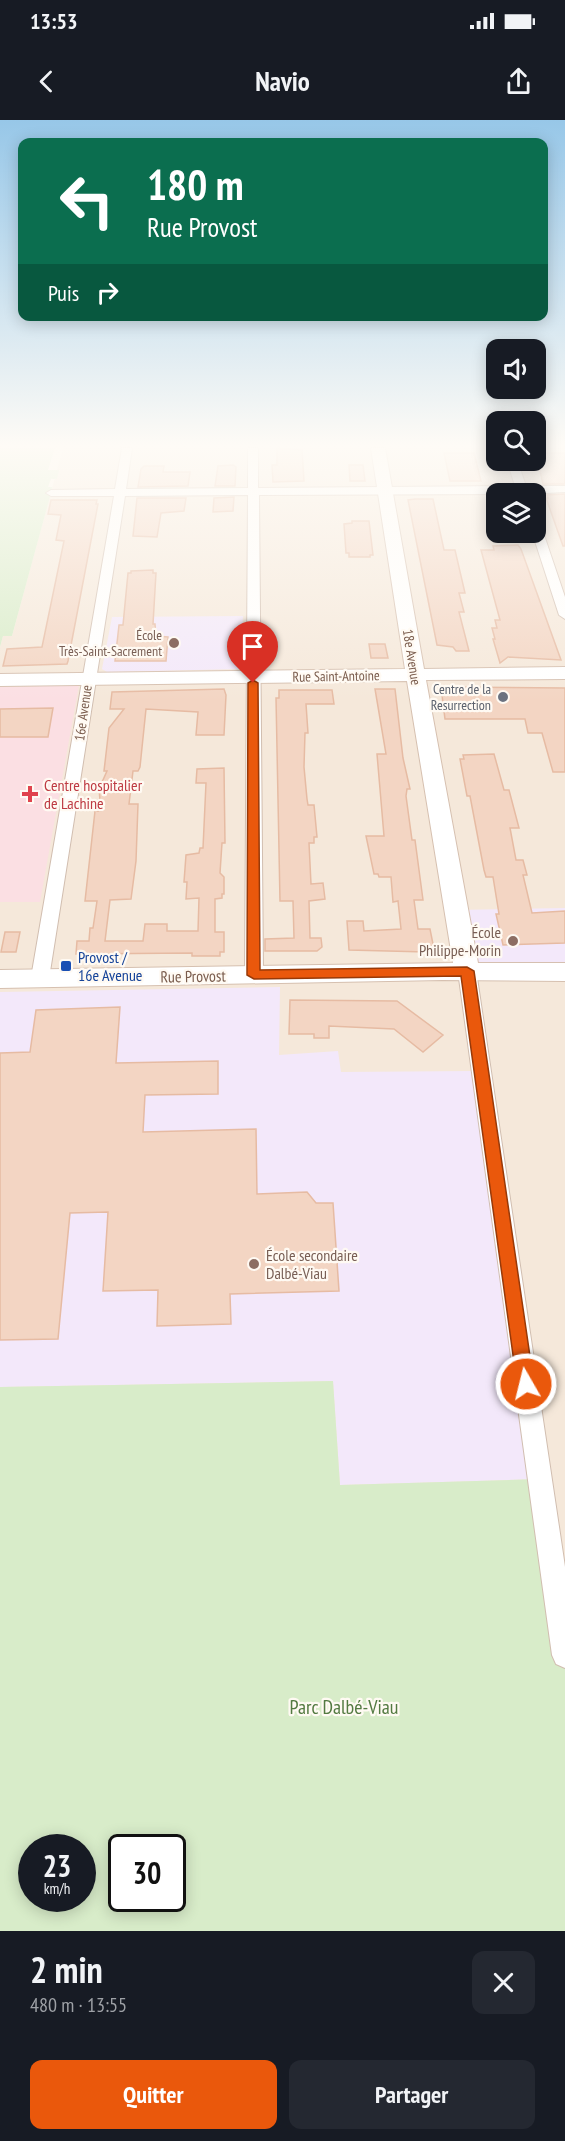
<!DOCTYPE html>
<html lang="fr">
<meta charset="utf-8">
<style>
:root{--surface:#171b24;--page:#242831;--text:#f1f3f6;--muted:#9ea1a6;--accent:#ea580c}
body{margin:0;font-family:"PT Sans Narrow",sans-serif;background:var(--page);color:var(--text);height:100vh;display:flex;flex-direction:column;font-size:22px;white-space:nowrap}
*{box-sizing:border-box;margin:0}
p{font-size:20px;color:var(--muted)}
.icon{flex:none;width:33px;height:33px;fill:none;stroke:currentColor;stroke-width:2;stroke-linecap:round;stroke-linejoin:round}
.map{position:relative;height:1811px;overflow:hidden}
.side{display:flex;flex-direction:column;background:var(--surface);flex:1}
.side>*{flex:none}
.guide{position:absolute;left:18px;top:18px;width:530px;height:183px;border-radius:12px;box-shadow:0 3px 15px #0003;background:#0b6e4f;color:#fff;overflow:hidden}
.tools{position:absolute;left:486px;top:219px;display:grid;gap:12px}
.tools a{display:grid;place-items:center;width:60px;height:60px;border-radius:12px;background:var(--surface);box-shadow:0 3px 15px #0003;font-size:30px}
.speed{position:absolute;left:18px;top:1714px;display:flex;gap:12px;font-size:30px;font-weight:700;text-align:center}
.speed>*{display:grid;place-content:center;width:78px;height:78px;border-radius:50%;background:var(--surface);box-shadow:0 3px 15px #0003;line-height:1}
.speed small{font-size:15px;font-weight:400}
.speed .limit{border:3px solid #111;border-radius:9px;background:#fff;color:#111}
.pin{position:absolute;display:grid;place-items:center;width:51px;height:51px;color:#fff;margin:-62px -26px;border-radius:50% 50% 50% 0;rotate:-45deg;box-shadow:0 0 6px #0007}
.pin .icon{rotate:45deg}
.me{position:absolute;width:66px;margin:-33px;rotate:352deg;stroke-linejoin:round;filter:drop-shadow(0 0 4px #0008)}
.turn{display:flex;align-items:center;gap:21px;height:126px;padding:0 30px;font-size:27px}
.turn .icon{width:78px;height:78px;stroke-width:2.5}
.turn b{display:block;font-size:42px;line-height:51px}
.then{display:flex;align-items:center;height:57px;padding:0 30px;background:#0003;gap:12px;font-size:22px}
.round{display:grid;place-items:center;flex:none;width:63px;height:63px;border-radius:12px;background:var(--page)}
.overview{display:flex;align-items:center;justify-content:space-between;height:102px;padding:0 30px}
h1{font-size:36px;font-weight:800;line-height:45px}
.primary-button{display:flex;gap:12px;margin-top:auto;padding:12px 30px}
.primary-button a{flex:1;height:69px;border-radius:12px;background:var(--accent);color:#fff;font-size:24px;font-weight:800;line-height:69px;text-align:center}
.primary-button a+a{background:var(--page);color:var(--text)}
.status{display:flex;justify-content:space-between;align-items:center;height:42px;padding:0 30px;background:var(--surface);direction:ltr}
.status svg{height:16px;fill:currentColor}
header{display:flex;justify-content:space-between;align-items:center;height:78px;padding:0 30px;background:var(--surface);font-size:27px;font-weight:800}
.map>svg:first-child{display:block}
</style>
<div class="status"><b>13:53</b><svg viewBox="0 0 49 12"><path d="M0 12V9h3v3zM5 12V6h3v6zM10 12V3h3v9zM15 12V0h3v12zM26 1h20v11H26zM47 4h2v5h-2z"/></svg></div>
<header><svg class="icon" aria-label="back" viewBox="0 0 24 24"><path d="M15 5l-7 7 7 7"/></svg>Navio<svg class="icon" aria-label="share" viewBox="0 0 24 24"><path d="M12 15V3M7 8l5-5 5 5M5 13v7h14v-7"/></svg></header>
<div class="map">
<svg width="565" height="1811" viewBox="0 0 565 1811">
<rect width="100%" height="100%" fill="#fdf6ec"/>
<path fill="#f5e8da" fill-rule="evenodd" d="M63 328H496V340H536V328H565V1811H0V527L3 516H12ZM496 374H536V412H496ZM32 1728H82V1779H32ZM122 1728H172V1779H122Z"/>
<path fill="#f3e8fa" d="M243 496 241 549 107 552 102 549 112 497Z
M565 788V852L467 851 455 790Z
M280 867 279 935 338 931 341 952 474 951 540 1359 340 1365 333 1261 0 1267V872Z"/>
<path fill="#fbdfe3" d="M79 565 40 782H0V567Z"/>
<path fill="#d8ecc9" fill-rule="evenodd" d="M0 328H55L48 350H59L57 359H51L48 367H52L51 373 12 516H3L0 527Z
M333 1261 340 1365 540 1359 565 1536V1811H0V1267ZM32 1728H82V1779H32ZM122 1728H172V1779H122Z"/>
<path fill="#f3d5c3" stroke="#e6bba3" stroke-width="1.5" d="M277 328 302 330 304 361 273 362 272 345H277Z
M444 333H474L481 361H450Z
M536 333H565V364H543Z
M233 345 236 347 235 366H215L218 346Z
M349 345H363L365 361H350Z
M144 346H164L163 352H190L188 366 138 367 141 349Z
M565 374V426H563L546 378H548L547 375Z
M234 377 233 391 213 392 214 378Z
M137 378H186L184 391 161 393 157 417 133 416Z
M415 379H433L444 430H455L465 473H459L464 492H459L469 531H456L453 527 437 525 408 380Z
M51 380H97L96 384H98L68 541 67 544 3 546 7 529 42 527 64 421 56 420 61 395 48 394Z
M352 401H369L373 435H370V437H349V433H346L344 404 352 403Z
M518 425 521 429 561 540 508 537 500 543 493 519H495L492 508H497L495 500H500L481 430H494L493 426Z
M153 450V453H156L153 504H155L156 516 168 517 166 541H115L119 505H123L128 453H131V451Z
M369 524H385L388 538H371Z
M441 567 565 568V652H553L542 613H528L525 599H445Z
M224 569 226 575 224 615H196L198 592 146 589 140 647 138 651H133L129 684H138L136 741 131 779 110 780 105 821H143L145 804H167V811H198L199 778 186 779 187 762H184L186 735 199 733 200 728H203L206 663H196L197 649 224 648 225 723H222L220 753 224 757V774H222V778L215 779V812H224V832H220V836H192V833L76 834 77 821H89L90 808H93L97 781H85L95 691H101L99 669 107 651H104L109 608 124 589H110L112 572Z
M375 569H395L403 638 410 669H407L406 676 412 720H415L423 780H414L418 809H430L433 824 432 829H426V832L349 830 347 801H363L364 811 401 809 398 781 393 782 391 757H379L378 754H374L366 716H384L377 634H386Z
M279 570H332L334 584H306L308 613H305L304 647 307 679 308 685H314L317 717H314V723H309L311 764 323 763 325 779 309 781 310 818H321L322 827 317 831H265V819L294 818 293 781H280L276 578H279Z
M53 588 48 617H0V589Z
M494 634 504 670H509L519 708H510L516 740H523L527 755H523L532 793 565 791V823L503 825 496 794H499L493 757H486L484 750 470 676H467L460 639H464L463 635Z
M5 812H20L16 832H1Z
M290 880 397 881 443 915 423 932 394 909 329 906V918H314V914H289Z
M120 887 116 943 218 941V974L145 975 143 1012 256 1009 257 1074 307 1072 316 1083H333L339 1171 230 1174 231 1204 157 1206 158 1170 103 1171 108 1092 70 1093 58 1219 0 1220V933L30 932 36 890Z"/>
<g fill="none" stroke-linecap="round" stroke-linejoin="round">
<defs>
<path id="street" d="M122 328H132L126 369 248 368V328H258V368L515 366 507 340H517L526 366H565V372L528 374 259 375 263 854 260 858H248L245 854 248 375 125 376 49 858 46 862H34L31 858 114 376H51L46 373 51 370 115 369Z
M536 406 542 409 565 477V499L559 495 532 412H536Z
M467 845 473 847 476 851 565 1447V1548L556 1544 552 1535 458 851 461 847Z"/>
<path id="secondary" d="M371 328H385L424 549 565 547V559L426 560 478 843H565V861L442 860 0 868V850L453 843 407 561 0 566V554L405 549Z"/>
</defs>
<use href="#street" stroke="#d1beb0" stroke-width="2"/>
<use href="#secondary" stroke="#d6c0b0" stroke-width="2"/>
<use href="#street" fill="#fff" fill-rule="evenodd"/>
<use href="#secondary" fill="#fff" fill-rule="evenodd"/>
</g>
<linearGradient id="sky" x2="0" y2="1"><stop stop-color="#97c7e8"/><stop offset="0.56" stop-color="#fefbf6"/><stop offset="1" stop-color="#fefbf6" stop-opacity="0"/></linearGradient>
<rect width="565" height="581" fill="url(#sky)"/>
<path fill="#ea580c" stroke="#983908" stroke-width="1.5" d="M253 560 258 563 260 850 467 847 474 851 534 1264 532 1270 526 1272 520 1270 517 1264 461 856 254 859 247 855 248 563Z"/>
<g fill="#8d6e63" stroke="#fffaf3" stroke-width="2">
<circle cx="174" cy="523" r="6"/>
<circle cx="513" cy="821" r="6"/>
<circle cx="254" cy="1144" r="6"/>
</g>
<circle fill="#6b7280" stroke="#fffaf3" stroke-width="2" cx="503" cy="577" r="6"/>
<path fill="#e0444e" stroke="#fffaf3" stroke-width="2" d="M27 665h6v6h6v6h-6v6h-6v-6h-6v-6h6z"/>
<rect fill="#1a4fb4" stroke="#fffaf3" stroke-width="2" x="60" y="840" width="12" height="12" rx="3"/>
<g text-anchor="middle" stroke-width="4.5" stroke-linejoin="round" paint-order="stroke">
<g font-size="14" fill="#785e54" stroke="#fffaf3" text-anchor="end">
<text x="162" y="520">École<tspan x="162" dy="16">Très-Saint-Sacrement</tspan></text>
</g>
<g font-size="14" fill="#7a5c4d" stroke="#fffaf3">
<text transform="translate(412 537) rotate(81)" y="5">18e Avenue</text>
<text transform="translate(336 556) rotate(-1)" y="5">Rue Saint-Antoine</text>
<text transform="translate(83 593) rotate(-82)" y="5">16e Avenue</text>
</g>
<g font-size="14" fill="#5b616d" stroke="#fffaf3" text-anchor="end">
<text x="491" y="574">Centre de la<tspan x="491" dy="16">Resurrection</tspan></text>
</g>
<g font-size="16" fill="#be3a42" stroke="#fffaf3" text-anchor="start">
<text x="44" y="671">Centre hospitalier<tspan x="44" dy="18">de Lachine</tspan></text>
</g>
<g font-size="16" fill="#785e54" stroke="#fffaf3" text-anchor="end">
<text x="501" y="818">École<tspan x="501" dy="18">Philippe-Morin</tspan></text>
<text x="266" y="1141" text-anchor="start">École secondaire<tspan x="266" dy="18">Dalbé-Viau</tspan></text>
</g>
<g font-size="16" fill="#164399" stroke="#fffaf3" text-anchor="start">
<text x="78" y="843">Provost /<tspan x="78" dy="18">16e Avenue</tspan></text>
</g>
<g font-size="16" fill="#7a5c4d" stroke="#fffaf3">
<text transform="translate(193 856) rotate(-1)" y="6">Rue Provost</text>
</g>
<g font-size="20" fill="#537a41" stroke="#fffaf3">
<text x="344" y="1594">Parc Dalbé-Viau</text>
</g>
</g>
</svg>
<div class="tools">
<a><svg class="icon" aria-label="sound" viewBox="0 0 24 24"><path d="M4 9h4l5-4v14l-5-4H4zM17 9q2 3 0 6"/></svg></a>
<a><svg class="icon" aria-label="search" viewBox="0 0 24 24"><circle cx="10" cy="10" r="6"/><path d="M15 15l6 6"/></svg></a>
<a><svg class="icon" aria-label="layers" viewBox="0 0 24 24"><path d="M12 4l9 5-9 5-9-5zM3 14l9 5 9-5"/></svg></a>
</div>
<div class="speed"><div>23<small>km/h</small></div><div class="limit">30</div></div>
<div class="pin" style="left:253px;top:563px;background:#d93025"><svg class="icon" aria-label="arrive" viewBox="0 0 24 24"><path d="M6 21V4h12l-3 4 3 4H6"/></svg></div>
<svg class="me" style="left:526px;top:1264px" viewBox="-20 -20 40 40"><circle r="17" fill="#ea580c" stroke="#fff" stroke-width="3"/><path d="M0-11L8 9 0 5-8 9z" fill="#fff"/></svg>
<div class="guide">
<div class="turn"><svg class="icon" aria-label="left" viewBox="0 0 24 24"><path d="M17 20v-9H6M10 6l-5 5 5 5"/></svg><div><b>180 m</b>Rue Provost</div></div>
<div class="then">Puis<svg class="icon" aria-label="right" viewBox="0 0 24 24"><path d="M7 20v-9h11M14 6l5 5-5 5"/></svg></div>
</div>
</div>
<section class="side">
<div class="overview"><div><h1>2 min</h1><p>480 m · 13:55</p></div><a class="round"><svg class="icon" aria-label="close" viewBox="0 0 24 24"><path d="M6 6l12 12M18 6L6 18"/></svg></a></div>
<div class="primary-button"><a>Quitter</a><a>Partager</a></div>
</section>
